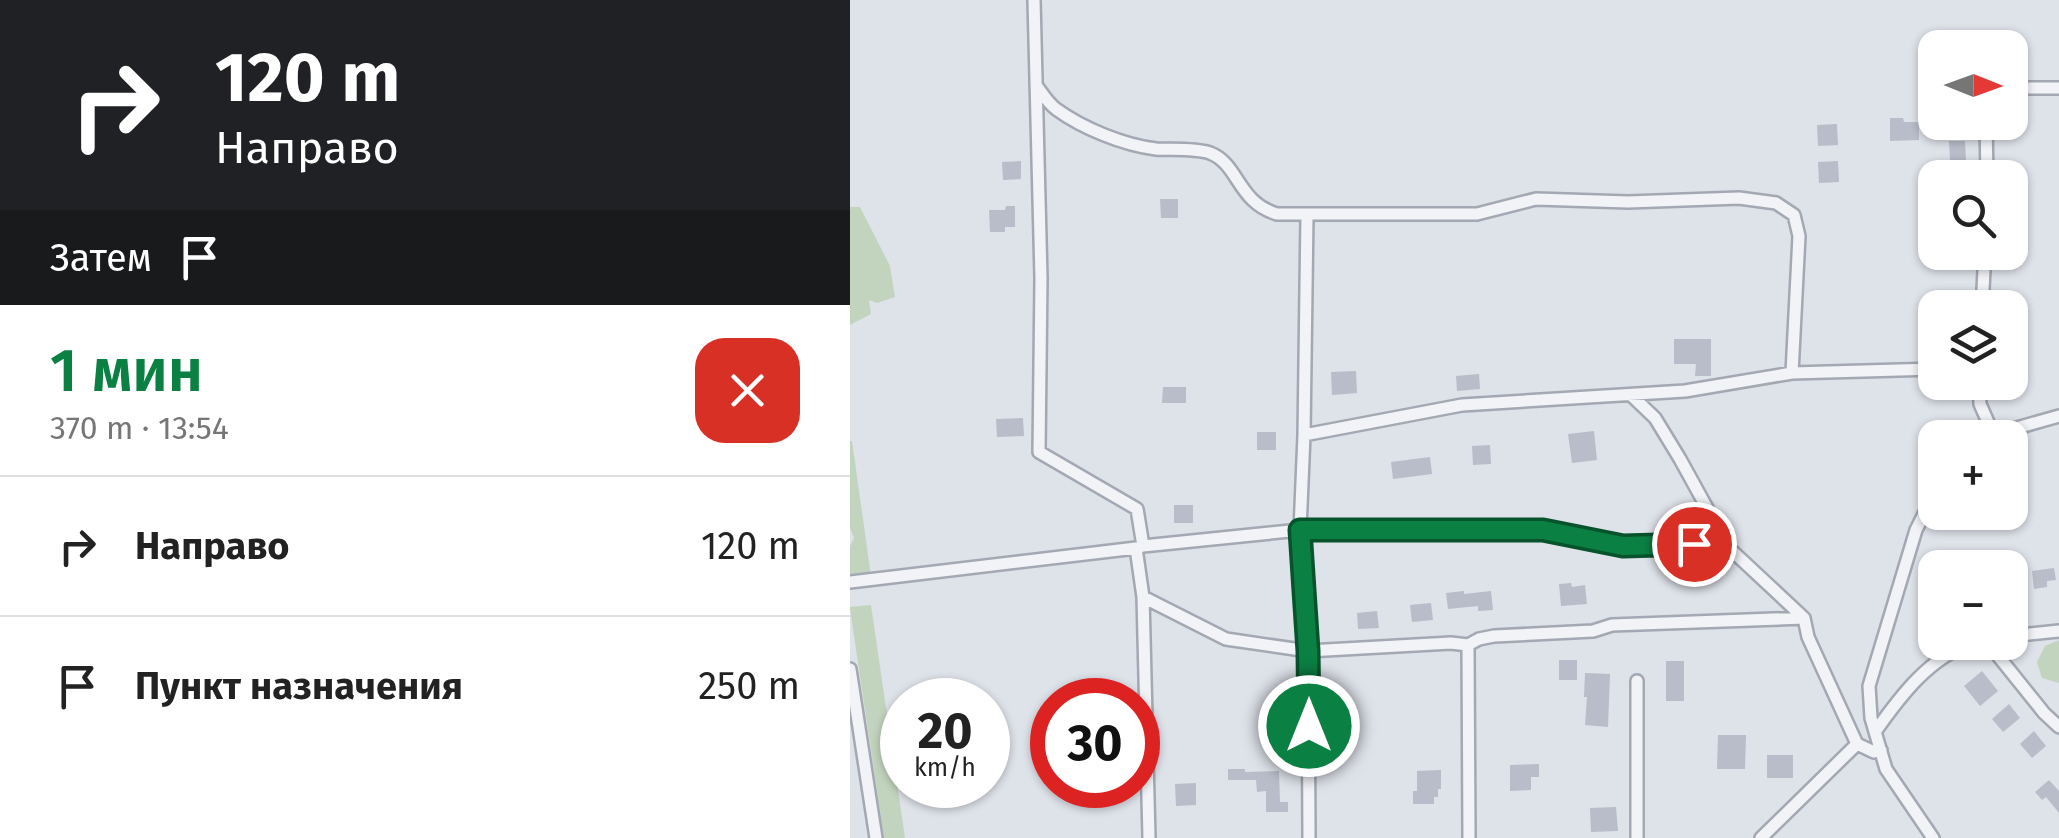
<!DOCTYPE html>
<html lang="ru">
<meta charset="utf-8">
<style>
:root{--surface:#fff;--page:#f2f2f2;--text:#222;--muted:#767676;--line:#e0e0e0;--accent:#0b8043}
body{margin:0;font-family:"Fira Sans",sans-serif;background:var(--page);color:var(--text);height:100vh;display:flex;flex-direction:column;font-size:38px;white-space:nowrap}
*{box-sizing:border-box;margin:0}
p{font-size:32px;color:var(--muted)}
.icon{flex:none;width:55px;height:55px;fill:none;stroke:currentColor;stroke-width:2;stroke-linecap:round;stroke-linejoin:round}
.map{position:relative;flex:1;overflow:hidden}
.sheet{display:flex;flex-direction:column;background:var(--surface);width:850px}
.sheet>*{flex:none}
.hud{background:#202124;color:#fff;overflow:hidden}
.needle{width:65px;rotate:91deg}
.buttons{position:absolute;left:1068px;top:30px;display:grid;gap:20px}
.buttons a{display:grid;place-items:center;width:110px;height:110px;border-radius:20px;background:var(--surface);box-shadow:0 2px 8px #0004;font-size:50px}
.speed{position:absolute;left:30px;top:678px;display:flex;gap:20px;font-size:50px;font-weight:700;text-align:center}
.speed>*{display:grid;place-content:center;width:130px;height:130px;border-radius:50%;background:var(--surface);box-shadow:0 2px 8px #0004;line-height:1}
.speed small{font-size:25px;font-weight:400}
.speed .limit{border:15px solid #d22;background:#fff;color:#111}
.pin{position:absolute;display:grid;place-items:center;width:85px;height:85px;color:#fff;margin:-42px;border:5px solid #fff;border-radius:50%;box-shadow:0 2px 10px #0007}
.me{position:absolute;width:110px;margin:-55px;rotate:0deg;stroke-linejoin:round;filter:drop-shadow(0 0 8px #0008)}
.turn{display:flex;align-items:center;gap:35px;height:210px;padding:0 50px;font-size:45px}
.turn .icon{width:130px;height:130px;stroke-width:2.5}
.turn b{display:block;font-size:70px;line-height:85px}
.then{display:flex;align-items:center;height:95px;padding:0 50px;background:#0003;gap:20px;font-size:38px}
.round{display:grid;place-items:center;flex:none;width:105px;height:105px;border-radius:30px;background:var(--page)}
.summary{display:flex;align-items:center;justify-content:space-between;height:170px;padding:0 50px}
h1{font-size:60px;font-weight:600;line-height:75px;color:var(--accent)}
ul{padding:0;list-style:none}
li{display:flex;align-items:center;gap:30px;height:140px;padding:0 50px;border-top:2px solid var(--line)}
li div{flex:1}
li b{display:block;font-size:38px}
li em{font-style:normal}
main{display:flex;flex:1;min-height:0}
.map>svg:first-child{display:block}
</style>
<main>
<section class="sheet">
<div class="hud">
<div class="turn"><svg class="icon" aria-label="right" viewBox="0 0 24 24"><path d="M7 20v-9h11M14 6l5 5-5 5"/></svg><div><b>120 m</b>Направо</div></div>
<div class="then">Затем<svg class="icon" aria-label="arrive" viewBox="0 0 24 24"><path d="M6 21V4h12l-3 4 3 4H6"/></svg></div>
</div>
<div class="summary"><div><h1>1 мин</h1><p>370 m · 13:54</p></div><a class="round" style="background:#d93025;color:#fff"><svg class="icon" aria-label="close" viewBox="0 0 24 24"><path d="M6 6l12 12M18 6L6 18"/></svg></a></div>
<ul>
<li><svg class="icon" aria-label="right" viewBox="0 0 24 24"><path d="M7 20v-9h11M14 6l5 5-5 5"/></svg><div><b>Направо</b></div><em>120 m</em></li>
<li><svg class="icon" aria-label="arrive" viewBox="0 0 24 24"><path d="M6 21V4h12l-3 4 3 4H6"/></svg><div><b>Пункт назначения</b></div><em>250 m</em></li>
</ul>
</section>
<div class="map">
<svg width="1209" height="838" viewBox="0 0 1209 838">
<rect width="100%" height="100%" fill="#dee2e9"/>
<path fill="#c3d4be" d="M0 207H10L40 266 45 297 27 303 19 300 21 314 0 325Z
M0 441H2L21 576 0 577V546L4 538 0 528Z
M21 605 55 838H34L0 609V607Z
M1209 640V683L1192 678 1187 662 1195 646Z"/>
<path fill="#b8bdc9" d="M1040 118H1053L1054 122H1069V140L1040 141Z
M987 124 988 145 968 146 967 125Z
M1099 141H1115L1116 160 1100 161Z
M171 161V179L153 180 152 162Z
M988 161 989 182 969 183 968 162Z
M310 199H328V218H311Z
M156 206H165V227H155V232H140L139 210H155Z
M824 339H861V376H845L846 364H824Z
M506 371 507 393 482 395 481 372Z
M629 374 630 389 607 391 606 376Z
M313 387H336V403H312Z
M173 418 174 436 147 437 146 419Z
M744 431 747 460 722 463 718 434Z
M407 432H426V450H407Z
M640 445 641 464 623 465 622 446Z
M580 457 582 474 543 479 541 462Z
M324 505H343V523H324Z
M1204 568 1206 580 1197 581V587L1184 589 1182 571Z
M721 583 722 587 735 585 737 604 711 606 709 584Z
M614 591V594L641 591 643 610 628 611V606L598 609 596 593Z
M581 603 583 620 562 622 560 605Z
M527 611 529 628 508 629 507 613Z
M709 660H727V680H709Z
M816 661H834V701H816Z
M1132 671 1148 691 1130 706 1114 686Z
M735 673 760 674 758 727 735 725 737 697H734Z
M1159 704 1170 718 1153 732 1142 719Z
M1184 731 1196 746 1182 758 1170 744Z
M868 735H896L895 769H867Z
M917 755H943V778H917Z
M689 764V777H681V790L660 791V765Z
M378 769H395V772L429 771 430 802H438V812H416V791L407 792 406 780H378Z
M591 770V789H588V797H584V804H563V791H567V771Z
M1199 780 1209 791V813L1196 797 1192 800 1185 792Z
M346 783V805L326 806 325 784Z
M766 807 768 831 741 832 740 808Z"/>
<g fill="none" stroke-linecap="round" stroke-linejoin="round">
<defs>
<path id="minor" d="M184 0 191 278 189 452 287 509 293 546
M186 85C192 93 197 102 206 109 232 128 273 145 306 149 322 150 344 148 360 153 389 164 387 202 427 214H627L686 199 778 202 889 198 926 203 944 215 949 236 942 373
M1160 92 1174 88H1209
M1136 122 1137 178
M457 215 454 435 450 530 458 651 459 838
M1132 308 1135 252
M1129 382 1130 404 1145 438
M782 396 805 418 830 459 879 548
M454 435 612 405 835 391 942 373 1085 369
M1146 438 1156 431 1209 416
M0 582 286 548
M293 597 376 639 458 651 601 643 618 645 629 639 644 636 743 631 762 625 954 618
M1160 636 1209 631
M1137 642 1194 713 1209 727
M618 645 619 838
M0 669 26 838
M787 681V838
M1025 732C1051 695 1079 658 1123 642
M299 838 293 597 286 548 293 546 450 530H693L773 546 844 544 879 548 954 618 958 637 1007 744 1024 752 1031 750
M911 838 1007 744
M1083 838 1036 769 1021 718 1019 686 1066 530 1085 492"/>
</defs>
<use href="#minor" stroke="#a3a8b3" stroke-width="16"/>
<use href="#minor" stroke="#f1f3f7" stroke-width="11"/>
</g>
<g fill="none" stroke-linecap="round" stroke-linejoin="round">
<defs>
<path id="route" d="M459 726 458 651 450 530H693L773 546 844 544"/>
</defs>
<use href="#route" stroke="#07532c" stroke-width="25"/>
<use href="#route" stroke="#0b8043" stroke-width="18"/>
</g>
</svg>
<div class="buttons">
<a><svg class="needle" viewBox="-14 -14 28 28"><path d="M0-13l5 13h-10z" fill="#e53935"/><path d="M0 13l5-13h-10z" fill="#767676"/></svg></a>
<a><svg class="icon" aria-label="search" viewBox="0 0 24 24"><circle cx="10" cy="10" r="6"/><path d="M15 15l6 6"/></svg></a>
<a><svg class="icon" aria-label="layers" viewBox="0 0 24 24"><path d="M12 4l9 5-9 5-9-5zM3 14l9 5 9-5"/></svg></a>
<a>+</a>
<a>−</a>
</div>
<div class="speed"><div>20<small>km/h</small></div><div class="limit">30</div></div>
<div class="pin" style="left:844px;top:544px;background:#d93025"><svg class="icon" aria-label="arrive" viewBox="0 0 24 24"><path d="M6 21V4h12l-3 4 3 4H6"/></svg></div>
<svg class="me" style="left:459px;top:726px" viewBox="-20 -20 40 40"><circle r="17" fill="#0b8043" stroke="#fff" stroke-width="3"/><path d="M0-11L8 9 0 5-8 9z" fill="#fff"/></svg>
</div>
</main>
